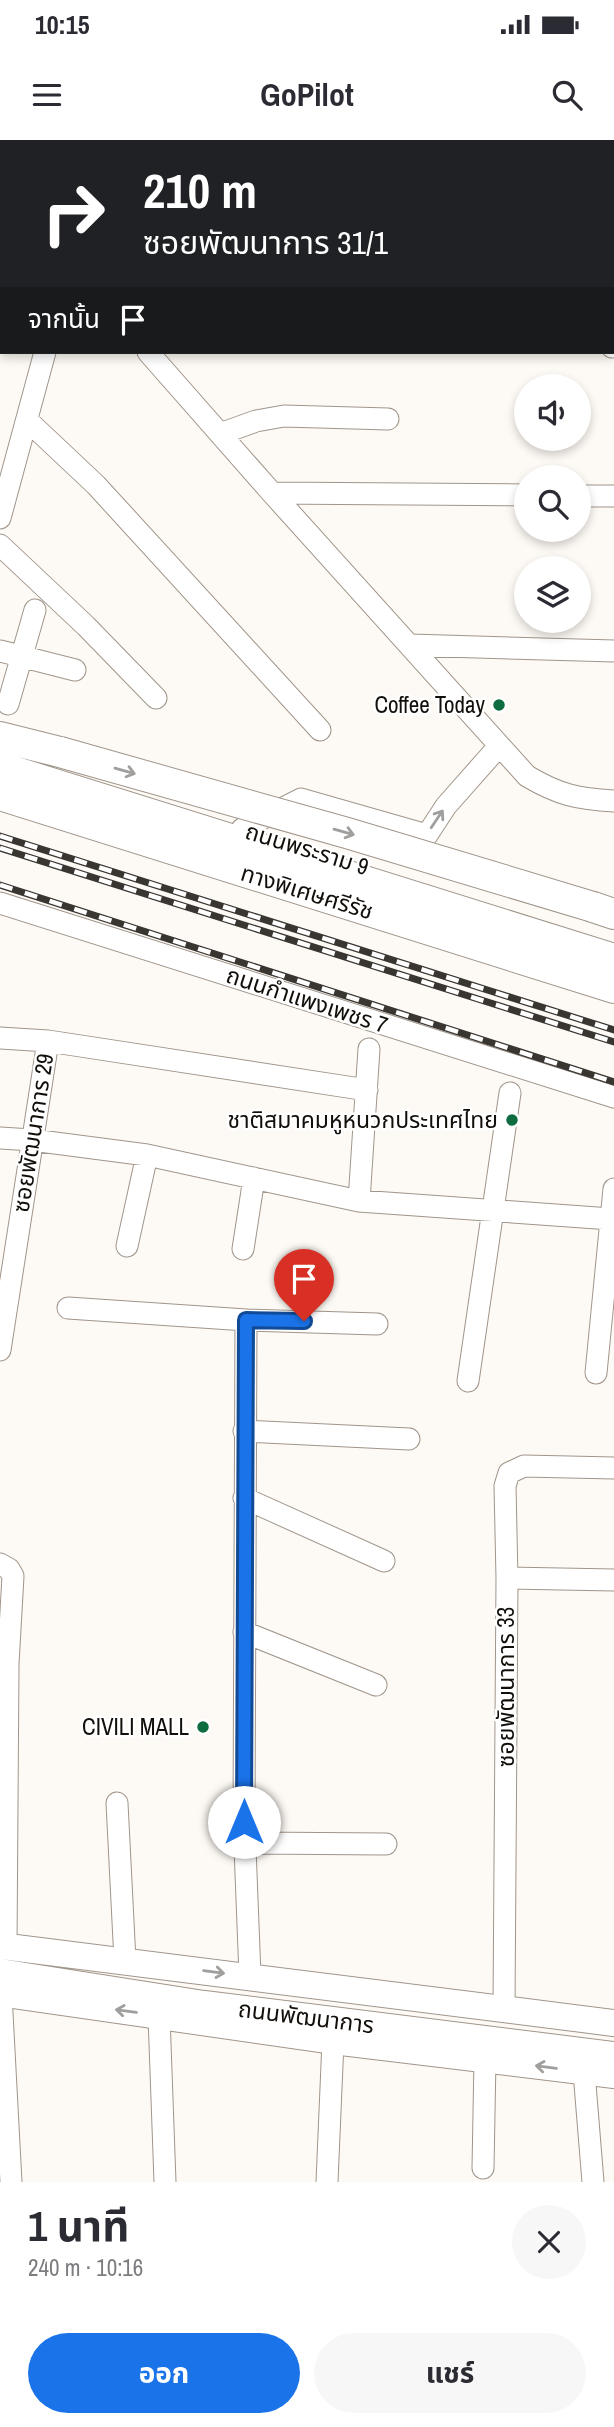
<!DOCTYPE html>
<html lang="th">
<meta charset="utf-8">
<style>
:root{--surface:#fff;--page:#f7f7f7;--text:#2b2b33;--muted:#7c7c81;--accent:#1a73e8}
body{margin:0;font-family:"Archivo Narrow","Noto Sans Thai",sans-serif;background:var(--page);color:var(--text);height:100vh;display:flex;flex-direction:column;font-size:26px;white-space:nowrap}
*{box-sizing:border-box;margin:0}
p{font-size:23px;color:var(--muted)}
.icon{flex:none;width:38px;height:38px;fill:none;stroke:currentColor;stroke-width:2;stroke-linecap:round;stroke-linejoin:round}
.map{position:relative;height:2042px;overflow:hidden}
.sheet{display:flex;flex-direction:column;background:var(--surface);flex:1}
.sheet>*{flex:none}
.hud{position:absolute;left:0px;top:0px;width:614px;height:214px;box-shadow:0 4px 10px #0003;background:#202124;color:#fff;overflow:hidden}
.tools{position:absolute;left:514px;top:234px;display:grid;gap:14px}
.tools a{display:grid;place-items:center;width:77px;height:77px;border-radius:50%;background:var(--surface);box-shadow:0 4px 10px #0003;font-size:35px}
.pin{position:absolute;display:grid;place-items:center;width:60px;height:60px;color:#fff;margin:-72px -30px;border-radius:50% 50% 50% 0;rotate:-45deg;box-shadow:0 0 7px #0007}
.pin .icon{rotate:45deg}
.me{position:absolute;width:77px;margin:-38px;rotate:0deg;stroke-linejoin:round;filter:drop-shadow(0 0 5px #0008)}
.turn{display:flex;align-items:center;gap:24px;height:147px;padding:0 28px;font-size:32px}
.turn .icon{width:91px;height:91px;stroke-width:2.5}
.turn b{display:block;font-size:49px;line-height:60px}
.then{display:flex;align-items:center;height:66px;padding:0 28px;background:#0003;gap:14px;font-size:26px}
.round{display:grid;place-items:center;flex:none;width:74px;height:74px;border-radius:37px;background:var(--page)}
.overview{display:flex;align-items:center;justify-content:space-between;height:119px;padding:0 28px}
h1{font-size:42px;font-weight:700;line-height:52px}
.button{display:flex;gap:14px;margin-top:auto;padding:14px 28px}
.button a{flex:1;height:80px;border-radius:42px;background:var(--accent);color:#fff;font-size:28px;font-weight:700;line-height:80px;text-align:center}
.button a+a{background:var(--page);color:var(--text)}
.status{display:flex;justify-content:space-between;align-items:center;height:49px;padding:0 35px;background:var(--surface);direction:ltr}
.status svg{height:19px;fill:currentColor}
header{display:flex;justify-content:space-between;align-items:center;height:91px;padding:0 28px;background:var(--surface);font-size:32px;font-weight:700}
.map>svg:first-child{display:block}
</style>
<div class="status"><b>10:15</b><svg viewBox="0 0 49 12"><path d="M0 12V9h3v3zM5 12V6h3v6zM10 12V3h3v9zM15 12V0h3v12zM26 1h20v11H26zM47 4h2v5h-2z"/></svg></div>
<header><svg class="icon" aria-label="menu" viewBox="0 0 24 24"><path d="M4 6h16M4 12h16M4 18h16"/></svg>GoPilot<svg class="icon" aria-label="search" viewBox="0 0 24 24"><circle cx="10" cy="10" r="6"/><path d="M15 15l6 6"/></svg></header>
<div class="map">
<svg width="614" height="2042" viewBox="0 0 614 2042">
<rect width="100%" height="100%" fill="#fdf9f4"/>
<g fill="none" stroke-linecap="round" stroke-linejoin="round">
<defs>
<path id="minor" d="M575 2V0
M0 48H2
M0 201H2
M612 207H614
M148 212 272 353 527 636C559 655 578 659 614 661
M28 281 96 345 320 590
M220 294 256 281 284 276 388 279
M272 353 527 355
M579 356H614
M0 378 45 212
M0 405 86 486 156 558
M410 505 614 511
M0 511 75 530
M8 564 35 470
M242 689 301 659 427 695 446 666 499 606
M0 763 614 957
M0 898 48 901 367 950
M0 998 32 1000 147 1015 359 1061 611 1079
M359 1061 369 909
M127 1106 147 1015
M243 1109 254 1038
M68 1168 246 1180
M0 1210 48 901
M596 1233 614 1049
M468 1241 510 953
M244 1291 409 1299
M244 1358 384 1421
M0 1424 9 1429 13 1436 8 1524 6 1807
M507 1438 614 1440
M244 1492 376 1545
M117 1663 125 1821
M245 1703 386 1704
M250 1836 244 1682 246 1180 377 1184
M1 1854 11 2042
M504 1868 507 1438 505 1346 509 1333 524 1326 614 1328
M159 1876 165 2042
M584 1932 593 2042
M483 2028 485 1919
M327 2042 333 1901"/>
<path id="major" d="M0 1806 614 1883
M0 1832 204 1864 614 1915
M0 1853 333 1901 614 1935"/>
<path id="highway" d="M0 597 60 612
M0 627 614 819
M0 655 614 848
M593 767 614 774"/>
</defs>
<use href="#minor" stroke="#a0958a" stroke-width="23"/>
<use href="#major" stroke="#a0958a" stroke-width="28"/>
<use href="#highway" stroke="#a0958a" stroke-width="32"/>
<use href="#minor" stroke="#fff" stroke-width="21"/>
<use href="#major" stroke="#fff" stroke-width="26"/>
<use href="#highway" stroke="#fff" stroke-width="30"/>
<defs>
<path id="rail" d="M0 696 614 890
M0 708 614 902
M0 745 614 942"/>
</defs>
<use href="#rail" stroke="#393531" stroke-width="7"/>
<use href="#rail" stroke="#fff" stroke-width="4.5" stroke-dasharray="13" stroke-linecap="butt"/>
<defs>
<path id="highway-bridge" d="M60 612 347 693 593 767"/>
</defs>
<use href="#highway-bridge" stroke="#a0958a" stroke-width="32" stroke-linecap="butt"/>
<use href="#highway-bridge" stroke="#fff" stroke-width="30"/>
</g>
<defs><path id="oneway-shaft" d="M-6 0H5M1.5-3L5.5 0L1.5 3" fill="none" stroke-width="1.6" stroke-linecap="round" stroke-linejoin="round" transform="scale(1.75)"/></defs>
<g stroke="#a09f9d">
<use href="#oneway-shaft" transform="translate(125 631) rotate(16)"/>
<use href="#oneway-shaft" transform="translate(437 679) rotate(-56)"/>
<use href="#oneway-shaft" transform="translate(344 692) rotate(16)"/>
<use href="#oneway-shaft" transform="translate(214 1832) rotate(7)"/>
<use href="#oneway-shaft" transform="translate(126 1871) rotate(-172)"/>
<use href="#oneway-shaft" transform="translate(546 1927) rotate(-173)"/>
</g>
<g fill="none" stroke-linecap="round" stroke-linejoin="round">
<defs>
<path id="route" d="M244 1682 246 1180 304 1181"/>
</defs>
<use href="#route" stroke="#114b97" stroke-width="18"/>
<use href="#route" stroke="#1a73e8" stroke-width="12"/>
</g>
<g fill="#0e6c40" stroke="#fff" stroke-width="2.5">
<circle cx="499" cy="565" r="7"/>
<circle cx="512" cy="980" r="7"/>
<circle cx="203" cy="1587" r="7"/>
</g>
<g text-anchor="middle" stroke-width="5" stroke-linejoin="round" paint-order="stroke">
<g font-size="23" fill="#120e0a" stroke="#fff" text-anchor="end">
<text x="485" y="573">Coffee Today</text>
<text x="498" y="988">ชาติสมาคมหูหนวกประเทศไทย</text>
<text x="189" y="1595">CIVILI MALL</text>
</g>
<g font-size="23" fill="#120e0a" stroke="#fff">
<text transform="translate(307 709) rotate(17)" y="8">ถนนพระราม 9</text>
<text transform="translate(307 752) rotate(17)" y="8">ทางพิเศษศรีรัช</text>
<text transform="translate(307 860) rotate(18)" y="8">ถนนกำแพงเพชร 7</text>
<text transform="translate(33 993) rotate(-81)" y="8">ซอยพัฒนาการ 29</text>
<text transform="translate(506 1547) rotate(-90)" y="8">ซอยพัฒนาการ 33</text>
<text transform="translate(306 1877) rotate(7)" y="8">ถนนพัฒนาการ</text>
</g>
</g>
</svg>
<div class="tools">
<a><svg class="icon" aria-label="sound" viewBox="0 0 24 24"><path d="M4 9h4l5-4v14l-5-4H4zM17 9q2 3 0 6"/></svg></a>
<a><svg class="icon" aria-label="search" viewBox="0 0 24 24"><circle cx="10" cy="10" r="6"/><path d="M15 15l6 6"/></svg></a>
<a><svg class="icon" aria-label="layers" viewBox="0 0 24 24"><path d="M12 4l9 5-9 5-9-5zM3 14l9 5 9-5"/></svg></a>
</div>
<div class="pin" style="left:304px;top:1181px;background:#d93025"><svg class="icon" aria-label="arrive" viewBox="0 0 24 24"><path d="M6 21V4h12l-3 4 3 4H6"/></svg></div>
<svg class="me" style="left:244px;top:1682px" viewBox="-20 -20 40 40"><circle r="19" fill="#fff"/><path d="M0-13L10 11 0 6-10 11z" fill="#1a73e8"/></svg>
<div class="hud">
<div class="turn"><svg class="icon" aria-label="right" viewBox="0 0 24 24"><path d="M7 20v-9h11M14 6l5 5-5 5"/></svg><div><b>210 m</b>ซอยพัฒนาการ 31/1</div></div>
<div class="then">จากนั้น<svg class="icon" aria-label="arrive" viewBox="0 0 24 24"><path d="M6 21V4h12l-3 4 3 4H6"/></svg></div>
</div>
</div>
<section class="sheet">
<div class="overview"><div><h1>1 นาที</h1><p>240 m · 10:16</p></div><a class="round"><svg class="icon" aria-label="close" viewBox="0 0 24 24"><path d="M6 6l12 12M18 6L6 18"/></svg></a></div>
<div class="button"><a>ออก</a><a>แชร์</a></div>
</section>
